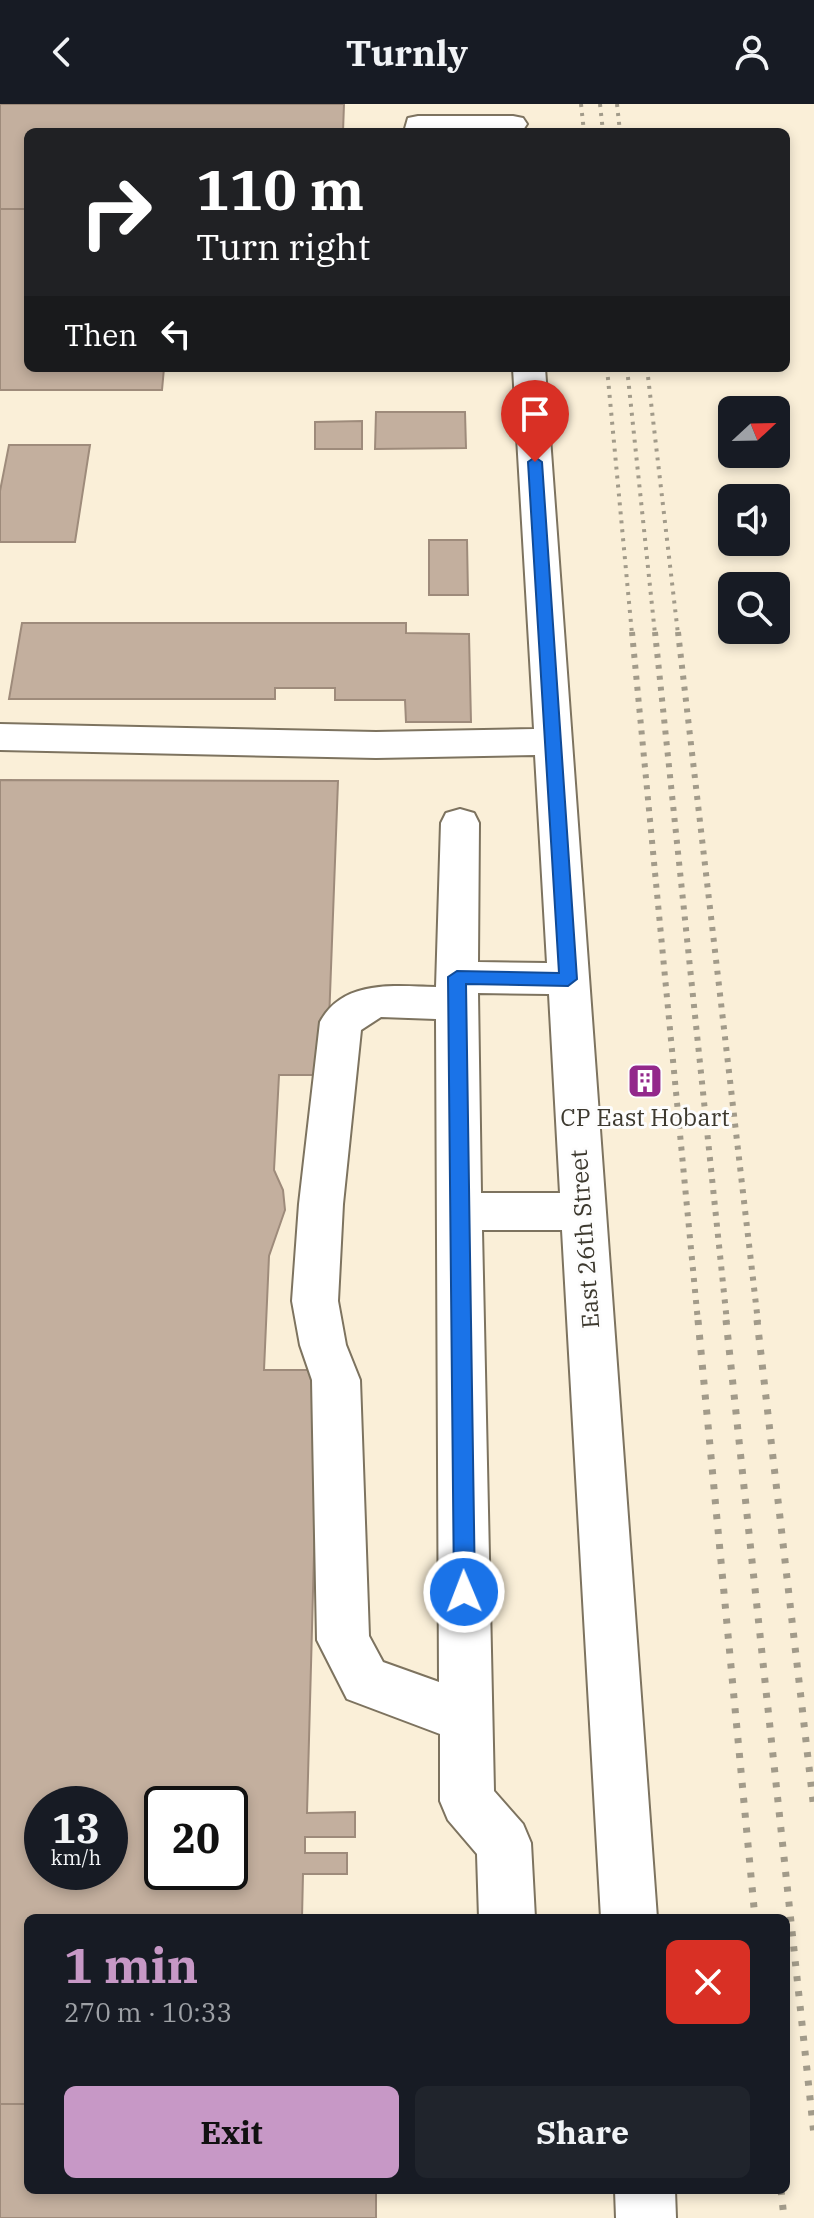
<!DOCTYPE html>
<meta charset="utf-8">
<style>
:root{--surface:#171b24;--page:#20242c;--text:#f1f3f6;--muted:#9ea1a6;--accent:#c798c6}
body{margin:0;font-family:"IBM Plex Serif",serif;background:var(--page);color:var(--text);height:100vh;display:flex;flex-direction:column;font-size:30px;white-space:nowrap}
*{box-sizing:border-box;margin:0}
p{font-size:26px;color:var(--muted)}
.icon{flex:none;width:44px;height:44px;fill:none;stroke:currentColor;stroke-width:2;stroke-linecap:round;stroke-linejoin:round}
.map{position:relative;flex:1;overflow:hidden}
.panel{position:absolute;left:24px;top:1810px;width:766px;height:280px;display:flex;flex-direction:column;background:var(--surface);border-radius:12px;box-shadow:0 4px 12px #0003}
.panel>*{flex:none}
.top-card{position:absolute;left:24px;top:24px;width:766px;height:244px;border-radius:12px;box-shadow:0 4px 12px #0003;background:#202124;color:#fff;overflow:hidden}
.needle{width:52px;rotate:68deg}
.fabs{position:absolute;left:718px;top:292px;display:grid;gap:16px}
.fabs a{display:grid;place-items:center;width:72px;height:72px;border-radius:12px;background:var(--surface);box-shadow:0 4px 12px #0003;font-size:40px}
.speed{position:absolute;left:24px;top:1682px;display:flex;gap:16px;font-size:40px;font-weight:700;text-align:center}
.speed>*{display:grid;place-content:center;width:104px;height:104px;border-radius:50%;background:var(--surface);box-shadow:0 4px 12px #0003;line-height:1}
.speed small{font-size:20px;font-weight:400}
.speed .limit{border:4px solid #111;border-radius:12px;background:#fff;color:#111}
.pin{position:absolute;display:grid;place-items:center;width:68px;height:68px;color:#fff;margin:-82px -34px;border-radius:50% 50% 50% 0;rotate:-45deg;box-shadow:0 0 8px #0007}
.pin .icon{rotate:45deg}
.me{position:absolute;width:88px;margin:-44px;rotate:359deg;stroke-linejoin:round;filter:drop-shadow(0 0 6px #0008)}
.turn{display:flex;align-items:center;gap:28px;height:168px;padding:0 40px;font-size:36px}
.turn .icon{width:104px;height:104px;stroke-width:2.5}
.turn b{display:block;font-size:56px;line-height:68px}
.then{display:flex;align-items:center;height:76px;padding:0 40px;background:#0003;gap:16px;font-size:30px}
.round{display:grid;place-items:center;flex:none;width:84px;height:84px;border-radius:12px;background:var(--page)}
.overview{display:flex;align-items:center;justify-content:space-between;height:136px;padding:0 40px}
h1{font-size:48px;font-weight:700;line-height:60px;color:var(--accent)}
.primary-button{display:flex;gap:16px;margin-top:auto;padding:16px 40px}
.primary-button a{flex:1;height:92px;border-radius:12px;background:var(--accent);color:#111;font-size:32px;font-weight:700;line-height:92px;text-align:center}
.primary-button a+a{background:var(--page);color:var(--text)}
header{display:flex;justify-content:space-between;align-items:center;height:104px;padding:0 40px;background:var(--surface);font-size:36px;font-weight:700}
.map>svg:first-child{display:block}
</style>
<header><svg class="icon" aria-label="back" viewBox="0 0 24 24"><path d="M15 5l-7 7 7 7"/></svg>Turnly<svg class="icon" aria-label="person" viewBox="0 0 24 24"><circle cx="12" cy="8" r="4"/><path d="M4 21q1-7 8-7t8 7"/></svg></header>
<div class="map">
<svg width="814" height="2114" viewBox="0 0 814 2114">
<rect width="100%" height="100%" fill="#faefd8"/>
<path fill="#c3af9e" stroke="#9e8b7b" stroke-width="2" fill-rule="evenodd" d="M0 0H344L343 28H28V105H0Z
M0 105H28V264H164L162 286H0Z
M376 308H465L466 344 375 345Z
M362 317V345H315V318Z
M9 341H90L75 438H0V387Z
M429 436H467L468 491H429Z
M22 519H406V529L469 530 471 618H406L405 596H335V584H275V595H9Z
M0 676 338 677 327 971H279L274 1066 283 1086 285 1106 269 1152 264 1266H319L307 1709 355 1708V1733H305V1749H347V1770H303L302 1814H28V2000H0ZM42 1700H110V1768H42ZM162 1700H230V1768H162Z
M636 967H653L655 987H638Z
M0 2000H28V2086H376V2114H0Z"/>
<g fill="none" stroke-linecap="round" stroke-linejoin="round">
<defs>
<path id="minor" d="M418 12H513L523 14 527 20 523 26 514 28H404L408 14Z
M513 264H545L657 1814H601L562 1126H482L494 1687 523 1720 531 1739 535 1814H479L477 1750 448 1716 440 1697V1630L347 1595 317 1536 312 1276 300 1241 292 1197 299 1100 320 918C343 875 395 882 436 883L441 719 446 709 460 705 474 709 479 719 478 858 547 859 535 651 376 654 0 646V620L376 628 534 625ZM478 889 549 890 560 1089H481ZM381 913 436 915 439 1578 383 1558 369 1532 360 1276 346 1241 338 1197 343 1100 361 926Z
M615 2086H675L676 2114H616Z"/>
</defs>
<use href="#minor" stroke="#7d735f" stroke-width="4"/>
<use href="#minor" fill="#fff" fill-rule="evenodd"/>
<path stroke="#a29b8a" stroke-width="4" stroke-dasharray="3 6" stroke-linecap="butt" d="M581 0 584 28
M600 0 603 28
M617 0 620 28
M607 264 632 530
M627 264 655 530
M647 264 678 530"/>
<path stroke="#a29b8a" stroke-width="6" stroke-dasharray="4 7" stroke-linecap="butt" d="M632 528 698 1218
M655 528 727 1218
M678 528 758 1218"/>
<path stroke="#a29b8a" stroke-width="7" stroke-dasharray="5 10" stroke-linecap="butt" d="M698 1216 755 1814
M726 1216 814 2031
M757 1216 814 1706
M781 2086 784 2114"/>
</g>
<path fill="#1a73e8" stroke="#114b97" stroke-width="2" d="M535 353 542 358 577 875 568 882 466 880 475 1488 472 1495 464 1498 457 1495 454 1488 448 873 457 867 559 869 528 358Z"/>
<defs>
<symbol id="building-square" viewBox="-11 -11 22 22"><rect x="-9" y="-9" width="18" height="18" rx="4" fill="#93288b" stroke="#fdfdfd"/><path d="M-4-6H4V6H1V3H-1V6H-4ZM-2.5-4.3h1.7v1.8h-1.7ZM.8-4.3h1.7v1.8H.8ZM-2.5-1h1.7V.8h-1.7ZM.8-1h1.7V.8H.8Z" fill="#fff"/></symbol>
</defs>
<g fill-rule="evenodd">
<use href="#building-square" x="625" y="957" width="40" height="40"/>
</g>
<g text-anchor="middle" stroke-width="6" stroke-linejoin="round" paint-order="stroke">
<g font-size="24" fill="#3d392f" stroke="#fdfdfd">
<text x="645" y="1022">CP East Hobart</text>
</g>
<g font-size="24" fill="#3d392f" stroke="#fdfdfd">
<text transform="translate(585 1135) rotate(-94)" y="8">East 26th Street</text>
</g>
</g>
</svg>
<div class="fabs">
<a><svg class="needle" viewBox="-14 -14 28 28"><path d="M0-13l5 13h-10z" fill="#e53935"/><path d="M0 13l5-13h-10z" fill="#9ea1a6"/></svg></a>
<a><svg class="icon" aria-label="sound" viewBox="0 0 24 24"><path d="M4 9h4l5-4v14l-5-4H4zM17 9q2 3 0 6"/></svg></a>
<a><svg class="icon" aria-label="search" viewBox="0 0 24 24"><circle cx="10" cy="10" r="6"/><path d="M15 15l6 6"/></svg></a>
</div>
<div class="speed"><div>13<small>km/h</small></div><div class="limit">20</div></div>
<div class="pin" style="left:535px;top:358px;background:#d93025"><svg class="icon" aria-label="arrive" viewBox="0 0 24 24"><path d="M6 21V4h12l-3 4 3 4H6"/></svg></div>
<svg class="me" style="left:464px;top:1488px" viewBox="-20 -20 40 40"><circle r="17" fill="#1a73e8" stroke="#fff" stroke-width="3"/><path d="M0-11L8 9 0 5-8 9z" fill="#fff"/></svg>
<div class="top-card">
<div class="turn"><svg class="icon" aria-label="right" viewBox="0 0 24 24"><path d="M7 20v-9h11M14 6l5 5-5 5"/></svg><div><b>110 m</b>Turn right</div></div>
<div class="then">Then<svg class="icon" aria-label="left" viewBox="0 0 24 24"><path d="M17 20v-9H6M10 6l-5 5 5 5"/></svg></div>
</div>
<section class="panel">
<div class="overview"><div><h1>1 min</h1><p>270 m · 10:33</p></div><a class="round" style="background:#d93025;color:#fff"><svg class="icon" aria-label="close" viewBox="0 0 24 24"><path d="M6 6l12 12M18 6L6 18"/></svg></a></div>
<div class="primary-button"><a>Exit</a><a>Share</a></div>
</section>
</div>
